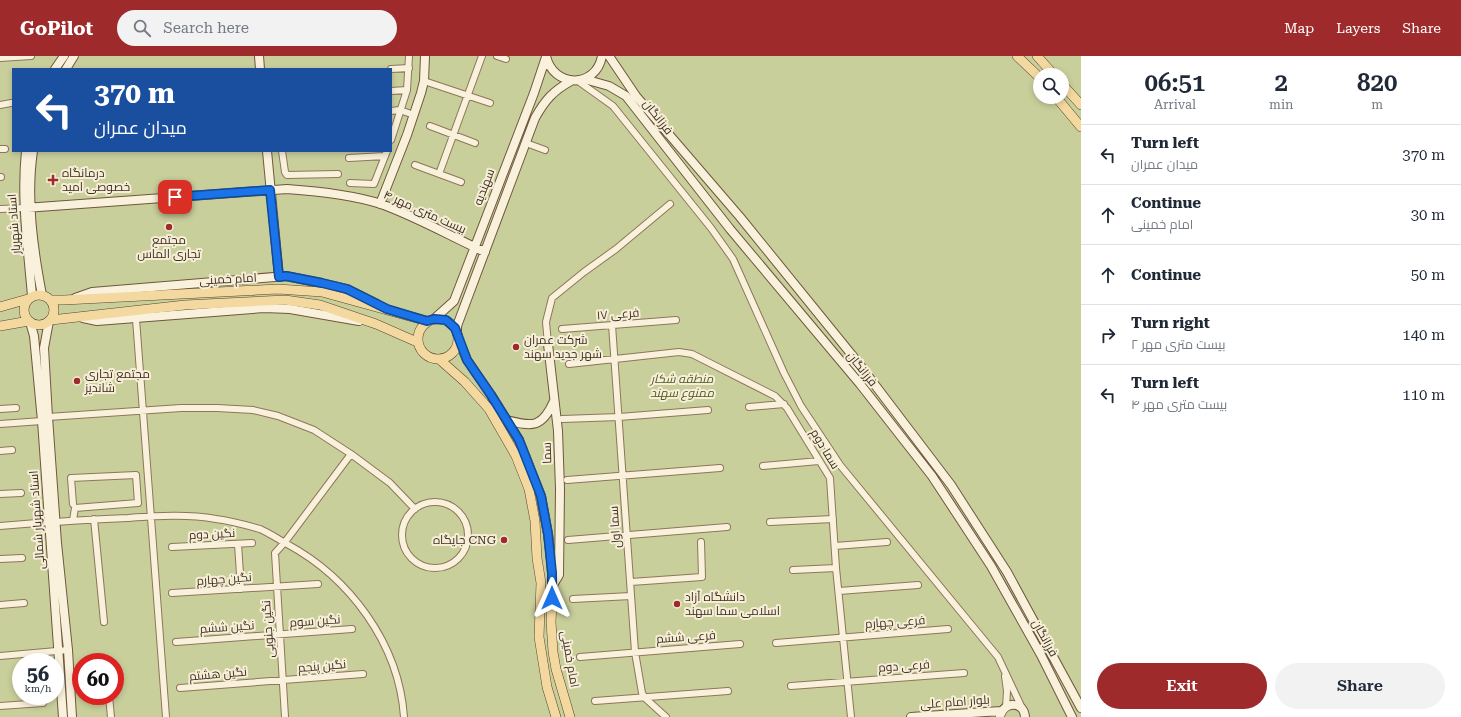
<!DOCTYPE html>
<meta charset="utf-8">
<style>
:root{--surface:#fff;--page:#f2f2f3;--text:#1f2937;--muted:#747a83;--line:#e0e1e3;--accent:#9e2a2b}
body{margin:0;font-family:"Roboto Serif",Cairo,serif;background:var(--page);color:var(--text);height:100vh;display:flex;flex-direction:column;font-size:15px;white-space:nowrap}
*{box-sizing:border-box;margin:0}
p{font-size:13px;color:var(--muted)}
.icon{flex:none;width:22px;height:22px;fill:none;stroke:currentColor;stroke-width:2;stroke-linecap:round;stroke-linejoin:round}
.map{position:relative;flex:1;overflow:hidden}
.side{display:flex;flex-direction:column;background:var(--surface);width:380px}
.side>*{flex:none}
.guide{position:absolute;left:12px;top:12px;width:380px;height:84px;border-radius:0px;box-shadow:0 2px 6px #0003;background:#1a4fa0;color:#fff;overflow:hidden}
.controls{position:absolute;left:1033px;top:12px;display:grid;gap:8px}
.controls a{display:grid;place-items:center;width:36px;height:36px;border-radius:50%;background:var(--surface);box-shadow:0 2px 6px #0003;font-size:20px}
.speed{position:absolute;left:12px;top:597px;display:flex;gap:8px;font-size:20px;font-weight:700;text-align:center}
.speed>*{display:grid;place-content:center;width:52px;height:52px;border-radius:50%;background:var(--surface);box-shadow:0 2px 6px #0003;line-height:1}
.speed small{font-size:10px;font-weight:400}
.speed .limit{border:6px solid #d22;background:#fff;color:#111}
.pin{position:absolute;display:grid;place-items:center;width:34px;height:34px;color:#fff;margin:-17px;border-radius:8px;box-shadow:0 2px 6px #0006}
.me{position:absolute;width:44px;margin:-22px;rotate:0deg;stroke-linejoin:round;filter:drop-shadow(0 0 3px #0008)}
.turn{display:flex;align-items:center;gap:14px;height:84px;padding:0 16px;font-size:18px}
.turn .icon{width:52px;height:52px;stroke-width:2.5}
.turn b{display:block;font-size:28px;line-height:34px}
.eta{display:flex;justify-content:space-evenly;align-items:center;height:68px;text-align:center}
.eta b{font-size:24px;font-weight:600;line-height:28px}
.primary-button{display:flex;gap:8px;margin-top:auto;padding:8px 16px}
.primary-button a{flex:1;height:46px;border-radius:24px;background:var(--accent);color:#fff;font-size:16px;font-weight:600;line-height:46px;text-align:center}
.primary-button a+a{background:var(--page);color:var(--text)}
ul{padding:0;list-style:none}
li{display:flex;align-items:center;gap:12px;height:60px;padding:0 16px;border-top:1px solid var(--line)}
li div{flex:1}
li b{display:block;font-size:15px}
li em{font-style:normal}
header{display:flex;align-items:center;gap:24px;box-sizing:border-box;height:56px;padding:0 20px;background:var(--accent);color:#fff}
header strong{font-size:19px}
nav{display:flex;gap:22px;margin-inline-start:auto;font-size:14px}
.search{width:280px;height:36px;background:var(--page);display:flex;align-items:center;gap:10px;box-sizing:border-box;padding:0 14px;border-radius:22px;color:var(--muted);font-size:15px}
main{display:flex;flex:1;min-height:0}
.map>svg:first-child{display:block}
</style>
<header>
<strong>GoPilot</strong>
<div class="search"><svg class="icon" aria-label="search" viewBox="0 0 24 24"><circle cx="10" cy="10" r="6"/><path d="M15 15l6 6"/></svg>Search here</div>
<nav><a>Map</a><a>Layers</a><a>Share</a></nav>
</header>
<main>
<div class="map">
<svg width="1081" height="661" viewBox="0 0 1081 661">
<rect width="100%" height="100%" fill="#f0e4c8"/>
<path fill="#c9cf9b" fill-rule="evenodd" d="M0 0H1081V661H0ZM13 13H391V95H13ZM1040 19H1062V41H1040ZM21 606H55V640H21ZM81 606H115V640H81Z"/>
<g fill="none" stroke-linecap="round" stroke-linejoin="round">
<defs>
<path id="street" d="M497 0 506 3
M0 2 31 0
M391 13 409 12
M424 25 490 47
M578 25 613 50 711 172 733 203 784 317 801 350 840 409 998 601 1022 652
M391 35 407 34
M0 49 11 47
M391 55 400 54 414 59
M430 70 475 87
M391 84 407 34 409 0
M526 87 545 94
M0 93H5
M282 95 285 116 287 119 338 118
M349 102 385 100
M415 109 461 126
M439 118 482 0
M0 121H1
M350 127 374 128 387 95
M0 153 25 152
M136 263 166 661
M612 269 635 596 642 637 645 642 666 661
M562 273 676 264
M548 288 546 266 552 242 584 216 616 193 670 148
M569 308 679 296 692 298 775 340 787 352 830 422 836 512 851 661
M749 351 784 348
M0 353 16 352
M48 361 181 352H217L253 354 278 360 314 374 351 398 390 427 415 453
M562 363 619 361 708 354
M0 368 42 365
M0 395 12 394
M763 410 819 405
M567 424 720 412
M0 438 21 437
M402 479a33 33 0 1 1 66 0a33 33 0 1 1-66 0Z
M94 463 104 566
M73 464 75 452 138 447 136 419 71 422 73 448
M56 466C80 464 104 463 128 462 158 460 187 458 216 463 231 465 246 469 260 473 269 477 278 483 287 488 350 522 399 588 404 661
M770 466 833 463
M0 470 49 466
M568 484 727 471
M238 488 241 533
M835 490 887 486
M172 491 252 487
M0 503 22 502
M793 514 836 512
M631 526 702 521 701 486
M839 535 918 529
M172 537 318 528
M573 543 631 540
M0 549 24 547
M176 586 352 573
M776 587 948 573
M0 600 68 594
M580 601 740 588
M1005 620 1007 635 1006 651
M791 630 964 617
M180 632 363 618
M109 640 111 661
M595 645 728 635
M0 650 43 647
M285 661 275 497 285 486 351 398"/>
<path id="secondary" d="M259 0 260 13
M546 0C553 32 596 33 602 0
M609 0 636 40 740 161 856 304 951 429 1007 516 1081 652
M55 13 64 0
M66 13 74 0
M584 23 609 30 626 40 730 173 860 328 932 420 991 510 1041 599 1072 661
M26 95C21 143 28 192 32 240
M33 95C26 142 33 192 42 239
M267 95 279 221
M380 148 407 79 421 37 424 25 425 0
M25 152 287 133C316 135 353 139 381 148 417 161 450 180 485 196
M75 242 92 236 286 220 321 227 347 233 377 248
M83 262 97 265 264 252 290 253 359 265
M434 263 454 245 534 37 546 1
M49 265 44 292 48 361 57 487 68 594 72 661
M30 266 34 280 42 365 63 661
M457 277V270L535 62C545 44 553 35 571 25
M548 288 558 375 560 433 559 519 553 529
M506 364C533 371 542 372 554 345
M1000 660C1004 645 1024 645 1025 661
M911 661 1001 655"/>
<path id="primary" d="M1017 0 1040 22
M1037 0 1054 19
M1062 28 1081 49
M1056 41 1081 71
M24 254a15 15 0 1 1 30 0a15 15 0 1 1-30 0Z
M51 244H64L278 233 322 236 427 265
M0 251 28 243
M418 283a20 20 0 1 1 40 0a20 20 0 1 1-40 0Z
M51 264 185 249 285 244 320 249 376 268 417 286
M0 270 29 265
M458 283 467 304 491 339 519 384 541 440 548 478 551 504 553 529 551 566 553 596 556 613 570 661
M439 303 465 326 489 353 516 400 529 433 535 465 537 502 541 527 539 581 547 631 556 661"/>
</defs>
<use href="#street" stroke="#8d765c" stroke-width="8"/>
<use href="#secondary" stroke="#6f573f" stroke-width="10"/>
<use href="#primary" stroke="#5b4430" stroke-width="10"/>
<use href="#street" stroke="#faf1dc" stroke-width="6"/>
<use href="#secondary" stroke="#faf1dc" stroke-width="8"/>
<use href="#primary" stroke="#f3d9a0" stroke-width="9"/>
</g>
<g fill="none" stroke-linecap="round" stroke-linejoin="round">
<defs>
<path id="route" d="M175 141 270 134 279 221 286 220 322 227 347 233 387 253 427 265 434 263 446 264 455 272 467 304 491 339 519 384 541 440 548 478 552 517V542"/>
</defs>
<use href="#route" stroke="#114b97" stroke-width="10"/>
<use href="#route" stroke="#1a73e8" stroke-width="7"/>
</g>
<g fill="#9e2a2b" stroke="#f7eed8" stroke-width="1.5">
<path d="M51 118h4v4h4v4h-4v4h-4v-4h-4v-4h4z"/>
<circle cx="169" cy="171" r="4"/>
<circle cx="516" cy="291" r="4"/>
<circle cx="77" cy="325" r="4"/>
<circle cx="504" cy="484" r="4"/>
<circle cx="677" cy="548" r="4"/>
</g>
<g text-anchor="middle" stroke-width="4" stroke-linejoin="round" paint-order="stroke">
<g font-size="12" fill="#3d2e20" stroke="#f7eed8">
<text transform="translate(658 61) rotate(52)" y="4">فرزانگان</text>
<text transform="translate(484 131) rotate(-69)" y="4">سهندیه</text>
<text transform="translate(425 156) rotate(24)" y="4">بیست متری مهر ۴</text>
<text transform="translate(14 168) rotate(-94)" y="4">استاد شهریار</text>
<text transform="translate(228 223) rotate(-3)" y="4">امام خمینی</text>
<text transform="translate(618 258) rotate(-4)" y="4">فرعی ۱۷</text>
<text transform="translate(862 313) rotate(51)" y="4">فرزانگان</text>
<text transform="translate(825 393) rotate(59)" y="4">سما دوم</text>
<text transform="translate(547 397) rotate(-92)" y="4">سما</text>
<text transform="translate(37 464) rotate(-94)" y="4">استاد شهریار شمالی</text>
<text transform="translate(615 471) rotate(-94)" y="4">سما اول</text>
<text transform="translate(212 478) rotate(-3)" y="4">نگین دوم</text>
<text transform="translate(224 523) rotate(-4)" y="4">نگین چهارم</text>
<text transform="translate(315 565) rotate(-4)" y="4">نگین سوم</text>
<text transform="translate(895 566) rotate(-4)" y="4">فرعی چهارم</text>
<text transform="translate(227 571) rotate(-4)" y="4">نگین ششم</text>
<text transform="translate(268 573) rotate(-94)" y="4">نگین جنوبی</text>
<text transform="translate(686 581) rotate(-4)" y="4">فرعی ششم</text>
<text transform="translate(1045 582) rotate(61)" y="4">فرزانگان</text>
<text transform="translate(570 603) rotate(80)" y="4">امام خمینی</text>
<text transform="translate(322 610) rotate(-5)" y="4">نگین پنجم</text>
<text transform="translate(904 610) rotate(-4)" y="4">فرعی دوم</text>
<text transform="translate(218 618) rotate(-5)" y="4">نگین هشتم</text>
<text transform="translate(955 646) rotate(-4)" y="4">بلوار امام علی</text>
</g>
<g font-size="12" fill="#3d2e20" stroke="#f7eed8" text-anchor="start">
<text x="62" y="121">درمانگاه<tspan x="62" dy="14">خصوصی امید</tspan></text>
<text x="169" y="188" text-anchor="middle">مجتمع<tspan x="169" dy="14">تجاری الماس</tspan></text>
<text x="524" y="288">شرکت عمران<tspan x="524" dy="14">شهر جدید سهند</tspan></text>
<text x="85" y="322">مجتمع تجاری<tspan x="85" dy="14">شاندیز</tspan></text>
<text x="496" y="488" text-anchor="end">جایگاه CNG</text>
<text x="685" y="545">دانشگاه آزاد<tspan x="685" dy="14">اسلامی سما سهند</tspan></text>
</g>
<g font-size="12" font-style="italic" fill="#4d5a26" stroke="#f7eed8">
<text x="682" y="327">منطقه شکار<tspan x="682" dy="14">ممنوع سهند</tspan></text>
</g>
</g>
</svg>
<div class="controls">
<a><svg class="icon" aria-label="search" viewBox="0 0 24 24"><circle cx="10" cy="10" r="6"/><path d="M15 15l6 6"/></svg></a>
</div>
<div class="speed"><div>56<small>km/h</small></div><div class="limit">60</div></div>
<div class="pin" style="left:175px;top:141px;background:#d93025"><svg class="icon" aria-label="arrive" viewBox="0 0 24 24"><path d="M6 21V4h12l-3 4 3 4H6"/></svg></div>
<svg class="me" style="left:552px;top:542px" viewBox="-20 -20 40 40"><path d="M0-17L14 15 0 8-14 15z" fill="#1a73e8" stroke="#fff" stroke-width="4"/></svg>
<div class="guide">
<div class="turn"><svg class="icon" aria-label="left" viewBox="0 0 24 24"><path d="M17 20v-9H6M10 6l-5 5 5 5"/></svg><div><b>370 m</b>میدان عمران</div></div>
</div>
</div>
<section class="side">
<div class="eta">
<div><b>06:51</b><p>Arrival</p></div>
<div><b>2</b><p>min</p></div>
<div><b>820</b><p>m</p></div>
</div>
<ul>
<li><svg class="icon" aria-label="left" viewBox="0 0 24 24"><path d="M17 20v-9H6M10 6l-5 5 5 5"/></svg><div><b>Turn left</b><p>میدان عمران</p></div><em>370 m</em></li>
<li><svg class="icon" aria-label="ahead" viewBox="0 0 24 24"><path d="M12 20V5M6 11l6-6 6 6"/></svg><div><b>Continue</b><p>امام خمینی</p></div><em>30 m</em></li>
<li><svg class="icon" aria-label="ahead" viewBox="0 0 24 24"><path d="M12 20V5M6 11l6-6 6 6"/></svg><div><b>Continue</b></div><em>50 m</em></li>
<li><svg class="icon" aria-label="right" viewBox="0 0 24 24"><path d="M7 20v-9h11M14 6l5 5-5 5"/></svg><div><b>Turn right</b><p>بیست متری مهر ۲</p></div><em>140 m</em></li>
<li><svg class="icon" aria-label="left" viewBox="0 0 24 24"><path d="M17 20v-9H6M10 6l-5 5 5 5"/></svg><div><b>Turn left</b><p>بیست متری مهر ۴</p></div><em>110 m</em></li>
</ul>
<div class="primary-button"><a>Exit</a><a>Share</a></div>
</section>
</main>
